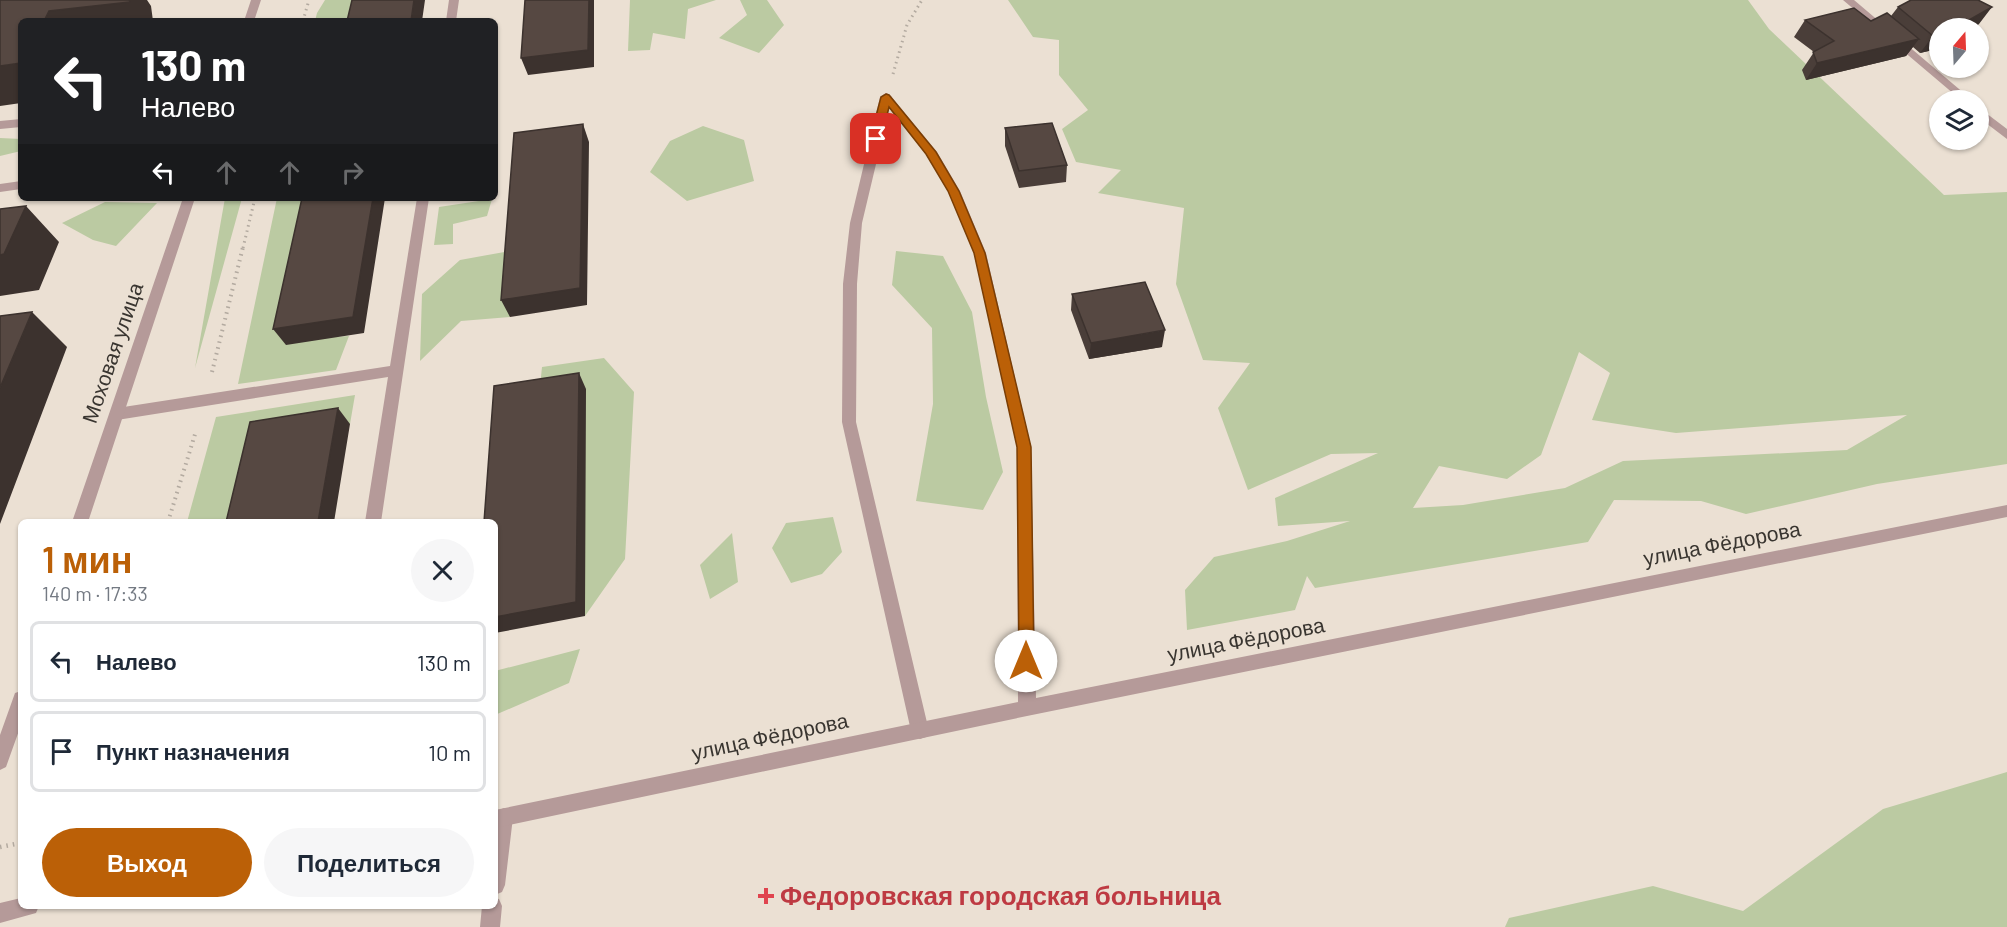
<!DOCTYPE html>
<html lang="ru">
<meta charset="utf-8">
<style>
:root{--surface:#fff;--page:#f6f6f7;--text:#1f2937;--muted:#747a83;--line:#e0e1e3;--accent:#bb6007}
body{margin:0;font-family:Barlow,sans-serif;background:var(--page);color:var(--text);height:100vh;display:flex;flex-direction:column;font-size:22px;white-space:nowrap}
*{box-sizing:border-box;margin:0}
p{font-size:20px;color:var(--muted)}
.icon{flex:none;width:33px;height:33px;fill:none;stroke:currentColor;stroke-width:2;stroke-linecap:round;stroke-linejoin:round}
.map{position:relative;flex:1;overflow:hidden}
.panel{position:absolute;left:18px;top:519px;width:480px;height:390px;display:flex;flex-direction:column;background:var(--surface);border-radius:9px;box-shadow:0 2px 4px #0004}
.panel>*{flex:none}
.banner{position:absolute;left:18px;top:18px;width:480px;height:183px;border-radius:9px;box-shadow:0 2px 4px #0004;background:#202124;color:#fff;overflow:hidden}
.needle{width:39px;rotate:19deg}
.tools{position:absolute;left:1929px;top:18px;display:grid;gap:12px}
.tools a{display:grid;place-items:center;width:60px;height:60px;border-radius:50%;background:var(--surface);box-shadow:0 2px 4px #0004;font-size:30px}
.pin{position:absolute;display:grid;place-items:center;width:51px;height:51px;color:#fff;margin:-26px;border-radius:12px;box-shadow:0 3px 9px #0006}
.me{position:absolute;width:66px;margin:-33px;rotate:0deg;stroke-linejoin:round;filter:drop-shadow(0 0 4px #0008)}
.turn{display:flex;align-items:center;gap:21px;height:126px;padding:0 24px;font-size:27px}
.turn .icon{width:78px;height:78px;stroke-width:2.5}
.turn b{display:block;font-size:42px;line-height:51px}
.lanes{display:flex;align-items:center;height:57px;padding:0 24px;background:#0003;justify-content:center;gap:30px;direction:ltr}
.lanes .off{opacity:.35}
.round{display:grid;place-items:center;flex:none;width:63px;height:63px;border-radius:32px;background:var(--page)}
.summary{display:flex;align-items:center;justify-content:space-between;height:102px;padding:0 24px}
h1{font-size:36px;font-weight:600;line-height:45px;color:var(--accent)}
.primary-button{display:flex;gap:12px;margin-top:auto;padding:12px 24px}
.primary-button a{flex:1;height:69px;border-radius:36px;background:var(--accent);color:#fff;font-size:24px;font-weight:600;line-height:69px;text-align:center}
.primary-button a+a{background:var(--page);color:var(--text)}
ul{padding:0;list-style:none}
li{display:flex;align-items:center;gap:18px;height:81px;margin:0 12px 9px;padding:0 12px;border:3px solid var(--line);border-radius:9px}
li div{flex:1}
li b{display:block;font-size:22px}
li em{font-style:normal}
.map>svg:first-child{display:block}
</style>
<div class="map">
<svg width="2007" height="927" viewBox="0 0 2007 927">
<rect width="100%" height="100%" fill="#ebe0d3"/>
<path fill="#bbcaa2" fill-rule="evenodd" d="M325 0H364L360 21H315L317 13Z
M630 0H716L688 9 685 39 653 33 650 50 628 51Z
M740 0H767L784 25 759 53 719 38 747 15Z
M1008 0H1748L1769 29 1944 195 2007 192V464L1877 484 1746 514 1701 501 1614 500 1588 542 1315 588 1307 576 1295 610 1187 630 1185 590 1214 557 1287 541 1350 521 1278 526 1275 498 1378 453 1331 454 1248 490 1218 408 1250 363 1203 360 1176 284 1184 208 1098 193 1121 170 1076 162 1062 129 1088 110 1059 75V40L1033 37ZM1579 352 1610 373 1592 420 1676 433 1907 415 1847 450 1623 461 1565 488 1463 505 1413 508 1439 466 1507 479 1541 455Z
M703 126 744 140 754 181 687 201 650 172 670 141Z
M0 138 21 139V151L0 156Z
M225 198H242L195 368Z
M277 198H317L287 340 349 336 336 370 238 384Z
M492 199 487 216 453 224V244L434 245 439 207Z
M105 202 157 203 116 246 93 240 62 223Z
M515 250 510 317 461 321 420 361 422 294 460 260Z
M896 251 943 256 972 312 986 397 1003 472 983 510 916 501 933 404 932 328 892 285Z
M604 358 634 392 625 559 585 616 539 396 542 367Z
M355 395 350 424 264 438 245 522H187L216 417Z
M833 517 842 552 822 574 791 583 772 548 786 523Z
M732 533 738 582 710 599 700 565Z
M580 649 569 683 495 715V671Z
M2007 772V927H1505L1509 918 1653 886 1743 911 1883 809Z"/>
<g fill="none" stroke-linecap="round" stroke-linejoin="round">
<path stroke="#b3aaa0" stroke-width="3" stroke-dasharray="1.5 4" stroke-linecap="butt" d="M303 21 309 0
M893 74 907 25 922 0
M243 248 255 198"/>
<path stroke="#b3aaa0" stroke-width="4" stroke-dasharray="1.5 4.5" stroke-linecap="butt" d="M212 372 243 247
M168 522 196 431"/>
<path stroke="#b3aaa0" stroke-width="4.5" stroke-dasharray="1.5 5" stroke-linecap="butt" d="M0 847 21 843"/>
<path fill="#b59a99" fill-rule="evenodd" d="M449 0H459L456 21H446Z
M1843 0H1854L1972 100H1961Z
M886 93 892 97 862 223 857 284 856 422 929 731 926 737 920 739 914 737 911 731 842 422 843 284 850 223 880 97Z
M1978 107 2007 129V139L1978 117Z
M21 119V127L0 129V121Z
M21 181V189L0 192V184Z
M417 198H429L381 522H365L388 377 117 420 112 418 110 414 112 410 117 408 390 366Z
M504 808 511 811 513 817 505 885 502 892 495 895V816L497 811Z
M495 898 499 899 502 906 500 927H480L482 906H495Z"/>
<path fill="#b59a99" fill-rule="evenodd" d="M251 0H261L254 21H244Z
M886 93 890 95 937 152 960 191 986 253 1031 447 1036 698 2007 505V517L1027 716 495 828V810L1018 702 1017 447 974 253 948 191 926 154 880 97Z
M183 198H195L88 522H72Z
M21 691V725L6 767 0 770V735L15 693Z
M21 898V906H39L36 913 0 923V903Z"/>
</g>
<path fill="#4a3e39" d="M1898 7 1979 24 1971 28H1940V47L1937 49 1920 53 1913 47 1906 56 1806 80 1802 70 1814 52 1794 37 1805 20 1871 21 1891 16Z
M1005 128 1067 165 1066 182 1019 188 1005 146Z
M1072 294 1162 347 1089 359 1071 310Z"/>
<path fill="#3c322e" d="M129 0H147L151 6 153 21H44L49 11Z
M414 0H425L422 21H411Z
M589 0H594V67L528 75 521 58Z
M1992 7 1979 24 1971 28H1955Z
M1940 34V47L1937 49 1920 53 1933 36Z
M1919 39 1906 56 1806 80 1817 63Z
M21 63V103L0 106V66Z
M583 124 589 142 587 305 510 317 501 300Z
M373 198H385L364 333 286 345 273 329Z
M26 206 59 242 39 290 0 296V255Z
M32 312 67 347 0 524V388Z
M1165 330 1162 347 1089 359 1091 343Z
M579 373 586 389 585 616 495 633V617Z
M338 408 350 424 334 522H318Z"/>
<path fill="#564842" stroke="#3c322e" stroke-width="1.5" d="M0 0H129L130 2 49 11 44 21H21V63L0 66Z
M352 0H414L411 21H347Z
M525 0H589L588 50 521 58Z
M1911 0H1978L1992 7 1955 28H1940V34L1933 36 1898 7Z
M1854 8 1871 21 1887 13 1919 39 1817 63 1813 52 1834 41 1805 20Z
M1052 123 1067 165 1019 171 1005 128Z
M583 124 580 288 501 300 514 133Z
M302 198H373L353 317 273 329Z
M26 206 4 254 0 255V209Z
M1145 282 1165 330 1091 343 1072 294Z
M32 312 0 388V316Z
M579 373 576 602 495 617V522H484L494 386Z
M338 408 318 522H226L250 422Z"/>
<path fill="#bb6007" stroke="#7a3e05" stroke-width="1.5" d="M886 94 889 95 936 152 959 191 985 253 1031 447 1034 661 1032 666 1026 668 1021 666 1019 661 1017 447 974 253 948 191 926 154 889 107 881 139 876 143 870 139 881 97Z"/>
<path fill="#e0444e" stroke="#ebe0d3" stroke-width="2" d="M763 887h6v6h6v6h-6v6h-6v-6h-6v-6h6z"/>
<g text-anchor="middle" stroke-width="6" stroke-linejoin="round" paint-order="stroke">
<g font-size="21" fill="#393530" stroke="#ebe0d3">
<text transform="translate(113 353) rotate(-71)" y="7">Моховая улица</text>
<text transform="translate(1722 544) rotate(-11)" y="7">улица Фёдорова</text>
<text transform="translate(1246 640) rotate(-11)" y="7">улица Фёдорова</text>
<text transform="translate(770 737) rotate(-12)" y="7">улица Фёдорова</text>
</g>
<g font-size="26" font-weight="bold" fill="#be3a42" stroke="#ebe0d3" text-anchor="start">
<text x="780" y="905">Федоровская городская больница</text>
</g>
</g>
</svg>
<div class="tools">
<a><svg class="needle" viewBox="-14 -14 28 28"><path d="M0-13l5 13h-10z" fill="#e53935"/><path d="M0 13l5-13h-10z" fill="#747a83"/></svg></a>
<a><svg class="icon" aria-label="layers" viewBox="0 0 24 24"><path d="M12 4l9 5-9 5-9-5zM3 14l9 5 9-5"/></svg></a>
</div>
<div class="pin" style="left:876px;top:139px;background:#d93025"><svg class="icon" aria-label="arrive" viewBox="0 0 24 24"><path d="M6 21V4h12l-3 4 3 4H6"/></svg></div>
<svg class="me" style="left:1026px;top:661px" viewBox="-20 -20 40 40"><circle r="19" fill="#fff"/><path d="M0-13L10 11 0 6-10 11z" fill="#bb6007"/></svg>
<div class="banner">
<div class="turn"><svg class="icon" aria-label="left" viewBox="0 0 24 24"><path d="M17 20v-9H6M10 6l-5 5 5 5"/></svg><div><b>130 m</b>Налево</div></div>
<div class="lanes"><svg class="icon" aria-label="left" viewBox="0 0 24 24"><path d="M17 20v-9H6M10 6l-5 5 5 5"/></svg><svg class="icon off" aria-label="ahead" viewBox="0 0 24 24"><path d="M12 20V5M6 11l6-6 6 6"/></svg><svg class="icon off" aria-label="ahead" viewBox="0 0 24 24"><path d="M12 20V5M6 11l6-6 6 6"/></svg><svg class="icon off" aria-label="right" viewBox="0 0 24 24"><path d="M7 20v-9h11M14 6l5 5-5 5"/></svg></div>
</div>
<section class="panel">
<div class="summary"><div><h1>1 мин</h1><p>140 m · 17:33</p></div><a class="round"><svg class="icon" aria-label="close" viewBox="0 0 24 24"><path d="M6 6l12 12M18 6L6 18"/></svg></a></div>
<ul>
<li><svg class="icon" aria-label="left" viewBox="0 0 24 24"><path d="M17 20v-9H6M10 6l-5 5 5 5"/></svg><div><b>Налево</b></div><em>130 m</em></li>
<li><svg class="icon" aria-label="arrive" viewBox="0 0 24 24"><path d="M6 21V4h12l-3 4 3 4H6"/></svg><div><b>Пункт назначения</b></div><em>10 m</em></li>
</ul>
<div class="primary-button"><a>Выход</a><a>Поделиться</a></div>
</section>
</div>
